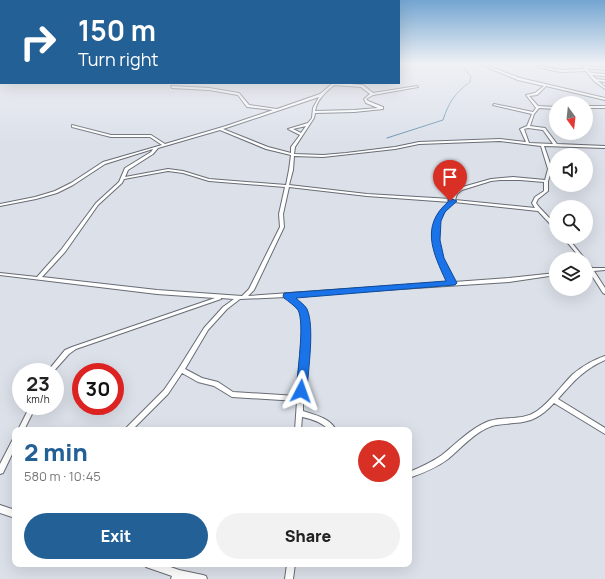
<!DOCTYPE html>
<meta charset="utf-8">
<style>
:root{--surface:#fff;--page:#f2f2f2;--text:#222;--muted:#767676;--accent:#226096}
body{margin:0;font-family:Manrope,sans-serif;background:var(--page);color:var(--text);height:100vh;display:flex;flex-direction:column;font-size:15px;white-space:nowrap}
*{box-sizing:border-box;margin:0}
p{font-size:13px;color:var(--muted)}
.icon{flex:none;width:22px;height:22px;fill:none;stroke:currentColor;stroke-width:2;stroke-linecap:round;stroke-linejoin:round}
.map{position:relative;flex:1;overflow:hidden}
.panel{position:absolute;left:12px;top:427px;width:400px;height:140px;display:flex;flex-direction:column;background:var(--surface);border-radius:8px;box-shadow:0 4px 16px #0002}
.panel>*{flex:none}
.top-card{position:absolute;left:0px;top:0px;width:400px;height:84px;box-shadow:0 4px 16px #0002;background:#226096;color:#fff;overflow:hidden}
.needle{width:26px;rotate:165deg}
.controls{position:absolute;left:549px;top:96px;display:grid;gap:8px}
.controls a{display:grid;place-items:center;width:44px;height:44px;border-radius:50%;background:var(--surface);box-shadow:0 4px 16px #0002;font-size:20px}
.speed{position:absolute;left:12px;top:363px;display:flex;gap:8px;font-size:20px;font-weight:700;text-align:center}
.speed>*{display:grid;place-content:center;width:52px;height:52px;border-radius:50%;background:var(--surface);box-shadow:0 4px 16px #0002;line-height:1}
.speed small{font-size:10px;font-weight:400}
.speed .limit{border:6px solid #d22;background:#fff;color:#111}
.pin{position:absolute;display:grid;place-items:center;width:34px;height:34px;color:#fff;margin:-41px -17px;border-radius:50% 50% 50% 0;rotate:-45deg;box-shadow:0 0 4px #0007}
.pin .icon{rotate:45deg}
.me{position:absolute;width:44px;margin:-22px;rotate:4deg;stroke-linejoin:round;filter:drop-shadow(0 0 3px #0008)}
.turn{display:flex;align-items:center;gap:14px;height:84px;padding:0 12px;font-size:18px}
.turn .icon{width:52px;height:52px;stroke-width:2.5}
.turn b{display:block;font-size:28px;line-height:34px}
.round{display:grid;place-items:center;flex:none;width:42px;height:42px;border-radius:21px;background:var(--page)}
.headline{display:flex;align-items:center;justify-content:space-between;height:68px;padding:0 12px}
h1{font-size:24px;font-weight:800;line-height:30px;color:var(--accent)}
.cta{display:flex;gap:8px;margin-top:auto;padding:8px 12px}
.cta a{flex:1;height:46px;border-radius:24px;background:var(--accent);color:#fff;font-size:16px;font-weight:800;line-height:46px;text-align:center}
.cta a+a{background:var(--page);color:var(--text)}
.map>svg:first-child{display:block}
</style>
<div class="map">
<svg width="605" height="579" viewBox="0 0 605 579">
<rect width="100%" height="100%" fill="#dbe0e9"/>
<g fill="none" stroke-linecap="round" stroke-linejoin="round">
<path stroke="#638faf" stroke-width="1" d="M387 138 443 120C449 102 454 94 470 82L471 77 463 66 464 63"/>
<defs>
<path id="minor" d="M477 63H480L520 78 605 98V100L546 86 537 95 529 96 538 106 556 107V109L539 108 534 114 530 126 545 128 557 144 605 146V148L544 146 552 169 548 181V191L538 199 536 203 539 207 556 225V228H554L538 211 454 202C451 205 447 207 445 211 429 232 443 262 454 282L509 278 556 273V275L509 282 291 296 302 307 305 311 307 319 308 333 303 398 304 399 303 401V411C315 415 330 418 336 430H329C322 422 312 419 302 417L301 430H295L297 401 232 397 214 386 198 382 182 373 168 394 132 430H125L126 428 164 390 179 368 204 328 223 307 234 299 221 298V299L76 349 69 354 53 372H47L65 350 72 347 215 298 157 294 0 275V273L37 277 61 250 96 203 119 182 125 168 151 152 153 149 105 164 73 185 57 193 36 199 0 206V204L35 197 55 191 71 183 103 162 162 145 150 137H111L72 127V125L111 135H151L165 144 226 126 273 110 247 107 238 95 209 90 172 88 171 86 209 88 239 93 249 105 277 109 320 94 333 83H336L363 85 373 93 417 86 418 87 373 95 366 99 368 101 383 107V109L354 112 315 113 314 118 295 147 294 154 323 155 346 153 395 147 419 142 500 139 526 142 520 129 527 126 532 114 493 105 494 104 533 112 536 108 526 95 535 93 544 86 518 80ZM334 85 361 87 370 94 364 99 366 103 378 108 354 110 315 111C317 99 326 92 334 85ZM319 97 313 108 312 118 308 123 288 129 300 135 291 147V153L268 147 223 129ZM306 126 301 133 293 129ZM528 128 543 130 553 144 529 143 524 129ZM220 130 266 149 291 155 289 170 286 185 209 179 183 171 168 169 125 177 128 170 153 154 158 148ZM500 141 541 146 548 169 545 180 513 177 491 179 459 188 454 193 451 199 367 194 289 185 293 170 294 156 323 157 395 149 419 144ZM168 171 183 173 209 181 285 187 279 214 280 227 249 289 242 296 157 290 42 277 65 252 98 205 122 183 124 179ZM500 180H520L544 182V191L535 197 532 203 535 208 455 200 457 194 462 190 491 181ZM289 187 367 196 450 202C448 204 445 206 443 208 424 229 438 261 449 282L248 296 254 290 284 227 283 214ZM286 297 299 309 301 315 302 319V333L297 396 233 392 218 382 202 378 185 369 208 330 227 309 240 299Z
M582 63H584L586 66 605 68V70L587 68 591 73 605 74V76L592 75 596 79 605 80V82L598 81 605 87V89L594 81 586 71 561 72 537 67 538 66 561 70 585 69Z
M586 106H605V108H586Z
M563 237H567L585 259H581Z
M586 262H588L592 268H605V270L594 271 605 288V294L603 293 589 271H586V269L587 268 586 267Z
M605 356V360C583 370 573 382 558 399L605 428V434L554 403C542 416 532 422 514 423 507 424 499 424 492 426 476 431 461 448 448 459 436 468 423 473 409 478V472C421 467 432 462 442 455 457 443 471 428 489 421 505 416 523 421 537 411 551 401 561 386 573 374 583 366 593 360 605 356Z
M30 406H36L24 430H18Z
M15 438V448L3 473 0 474V464L13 439Z
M0 505 15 510V518L0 513Z
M145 564H162L179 570 203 575 206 576 207 579H171L172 576 146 567Z
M287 564H295L293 579H285Z"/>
</defs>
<use href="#minor" stroke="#686c74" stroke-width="2"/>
<use href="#minor" fill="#fff" fill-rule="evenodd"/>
</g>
<linearGradient id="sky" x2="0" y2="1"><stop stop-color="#73a5d1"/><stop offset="0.44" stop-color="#eff1f5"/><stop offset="1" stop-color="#eff1f5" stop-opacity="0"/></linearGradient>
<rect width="605" height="144" fill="url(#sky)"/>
<path fill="#1a73e8" stroke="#114b97" d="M450 198 457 201 445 212 441 221 440 240 444 258 457 283 455 285 296 298C299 301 305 305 307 309 315 327 308 370 307 391L305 394 301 395 297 394 296 391C297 375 305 323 298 310 295 306 288 301 284 298L283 296 284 293 446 281C433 253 420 226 448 202V199Z"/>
</svg>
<div class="controls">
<a><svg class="needle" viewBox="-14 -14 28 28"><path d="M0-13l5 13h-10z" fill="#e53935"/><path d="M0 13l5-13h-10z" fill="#767676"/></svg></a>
<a><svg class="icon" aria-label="sound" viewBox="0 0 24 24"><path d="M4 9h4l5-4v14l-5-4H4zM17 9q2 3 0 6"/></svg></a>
<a><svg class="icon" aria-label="search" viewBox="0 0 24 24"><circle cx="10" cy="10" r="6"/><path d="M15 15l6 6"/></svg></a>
<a><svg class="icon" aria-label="layers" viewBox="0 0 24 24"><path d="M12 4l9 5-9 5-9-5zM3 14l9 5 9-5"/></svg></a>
</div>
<div class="speed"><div>23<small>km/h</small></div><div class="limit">30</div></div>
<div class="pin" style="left:450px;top:201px;background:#d93025"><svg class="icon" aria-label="arrive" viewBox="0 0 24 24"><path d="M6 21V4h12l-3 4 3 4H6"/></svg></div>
<svg class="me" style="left:301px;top:391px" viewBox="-20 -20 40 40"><path d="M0-17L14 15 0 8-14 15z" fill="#1a73e8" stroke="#fff" stroke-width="4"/></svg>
<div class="top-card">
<div class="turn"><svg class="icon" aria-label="right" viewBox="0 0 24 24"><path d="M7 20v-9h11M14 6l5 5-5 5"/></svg><div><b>150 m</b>Turn right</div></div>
</div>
<section class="panel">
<div class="headline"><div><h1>2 min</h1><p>580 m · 10:45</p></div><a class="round" style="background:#d93025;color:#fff"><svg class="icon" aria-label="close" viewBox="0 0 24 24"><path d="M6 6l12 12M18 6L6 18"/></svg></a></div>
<div class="cta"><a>Exit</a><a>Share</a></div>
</section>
</div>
